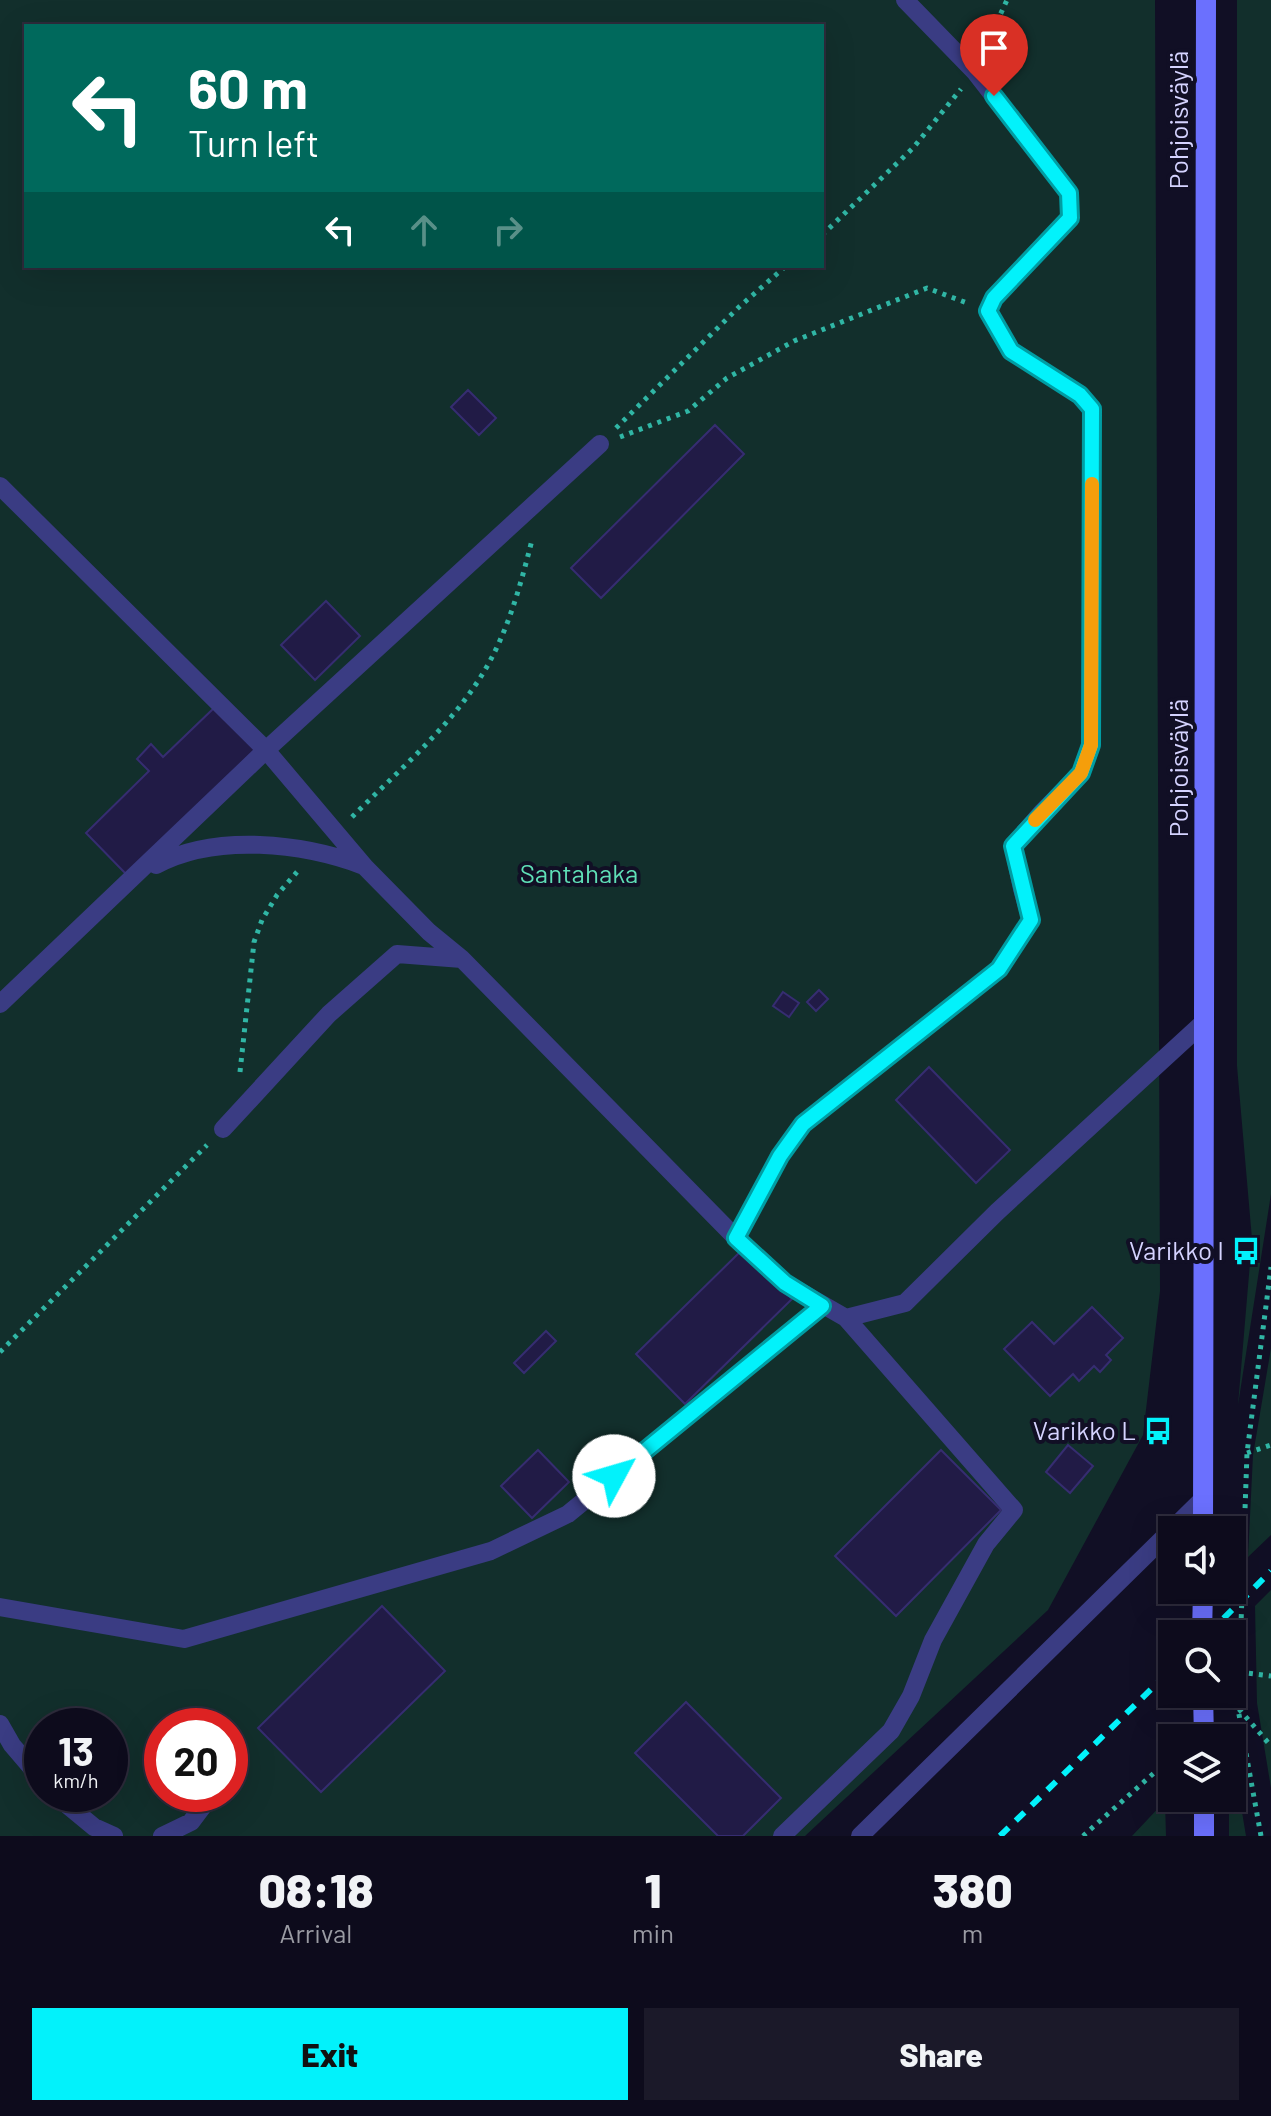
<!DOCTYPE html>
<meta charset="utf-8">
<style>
:root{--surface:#0d0b1c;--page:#1b1929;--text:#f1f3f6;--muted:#9a9ba3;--line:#2d2b3b;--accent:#02f2fb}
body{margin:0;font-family:Barlow,sans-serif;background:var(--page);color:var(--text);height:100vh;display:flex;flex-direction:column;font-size:30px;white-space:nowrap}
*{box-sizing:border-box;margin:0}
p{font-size:26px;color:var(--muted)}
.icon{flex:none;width:44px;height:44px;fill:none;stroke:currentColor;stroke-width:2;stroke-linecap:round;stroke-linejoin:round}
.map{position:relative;height:1836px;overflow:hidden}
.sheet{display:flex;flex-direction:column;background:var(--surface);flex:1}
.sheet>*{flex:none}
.top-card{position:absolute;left:24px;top:24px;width:800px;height:244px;border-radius:0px;box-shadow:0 8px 32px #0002,0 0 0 2px var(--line);background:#00695c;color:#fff;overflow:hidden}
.tools{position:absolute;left:1158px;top:1516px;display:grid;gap:16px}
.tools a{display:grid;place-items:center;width:88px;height:88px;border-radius:0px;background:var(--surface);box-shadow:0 8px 32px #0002,0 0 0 2px var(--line);font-size:40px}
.speed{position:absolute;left:24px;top:1708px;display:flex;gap:16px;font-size:40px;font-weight:700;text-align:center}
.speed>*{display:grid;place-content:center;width:104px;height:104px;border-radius:50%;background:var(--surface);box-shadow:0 8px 32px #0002,0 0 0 2px var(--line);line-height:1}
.speed small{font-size:20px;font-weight:400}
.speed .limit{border:12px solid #d22;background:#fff;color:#111}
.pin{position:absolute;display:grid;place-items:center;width:68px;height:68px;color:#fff;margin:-82px -34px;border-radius:50% 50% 50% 0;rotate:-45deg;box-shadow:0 0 8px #0007}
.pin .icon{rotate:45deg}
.me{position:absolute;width:88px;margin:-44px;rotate:51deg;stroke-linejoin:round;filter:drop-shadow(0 0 6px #0008)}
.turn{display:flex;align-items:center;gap:28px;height:168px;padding:0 32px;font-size:36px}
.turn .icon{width:104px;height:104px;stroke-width:2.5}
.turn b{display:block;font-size:56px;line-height:68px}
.lanes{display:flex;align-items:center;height:76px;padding:0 32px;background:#0003;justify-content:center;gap:40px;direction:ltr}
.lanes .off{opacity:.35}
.eta{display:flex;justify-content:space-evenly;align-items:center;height:136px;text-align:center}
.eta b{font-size:48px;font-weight:800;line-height:56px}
.cta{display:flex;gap:16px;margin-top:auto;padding:16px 32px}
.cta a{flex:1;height:92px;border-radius:0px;background:var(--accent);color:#111;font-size:32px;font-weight:800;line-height:92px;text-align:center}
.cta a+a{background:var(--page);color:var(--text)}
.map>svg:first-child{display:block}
</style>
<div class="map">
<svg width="1271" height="1836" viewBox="0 0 1271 1836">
<rect width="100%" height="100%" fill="#110f25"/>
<path fill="#122f2c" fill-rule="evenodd" d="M0 0H1155L1160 1291 1143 1435 1048 1610 805 1836H0ZM26 26H822V266H26ZM42 1726H110V1794H42ZM162 1726H230V1794H162Z
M1237 0H1271V1194L1238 1405 1252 1239 1237 1066Z
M1271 1348V1535L1248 1557 1253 1455Z
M1271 1590V1788L1257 1703 1255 1606Z
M1237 1782 1246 1836H1229V1798H1232V1787Z
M1165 1801 1166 1836H1132Z"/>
<path fill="#211b46" stroke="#362d71" stroke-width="2" d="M468 390 496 418 479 435 451 407Z
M715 425 744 454 601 598 571 568Z
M326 601 360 636 315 680 281 645Z
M214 708 255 750 127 875 86 833 149 771 137 759 151 744 163 757Z
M819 990 828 999 816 1011 807 1002Z
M783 992 799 1003 789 1017 773 1006Z
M929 1067 1010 1150 976 1183 896 1100Z
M743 1249 792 1299 685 1404 636 1354Z
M1092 1307 1123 1338 1106 1355 1111 1360 1100 1372 1094 1366 1079 1381 1073 1374 1050 1396 1004 1349 1032 1322 1054 1344Z
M546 1331 556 1341 524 1373 514 1363Z
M1068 1445 1093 1466 1070 1493 1046 1472Z
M538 1450 569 1482 532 1518 501 1486Z
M941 1450 1001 1510 896 1616 835 1556Z
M382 1606 445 1671 321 1792 258 1728Z
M686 1702 781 1798 743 1836H718L635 1753Z"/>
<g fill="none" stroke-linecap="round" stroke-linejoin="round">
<path stroke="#30b6a5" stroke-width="5" stroke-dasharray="4 6" stroke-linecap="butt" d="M984 50 1007 0
M822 235 913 148 961 89
M616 428 739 307 786 266
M620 437 688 411 727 378 794 341 927 288 967 303
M352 817C392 777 443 733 474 687 505 643 519 591 532 540
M240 1072 254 942 262 920 277 895 297 872
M0 1352 207 1145
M1247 1453 1271 1445
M1239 1672 1271 1676
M1239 1709 1271 1746
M1083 1836 1172 1757
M1261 1836 1238 1709 1247 1453 1271 1267"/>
<path stroke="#3a3c83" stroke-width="18" d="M0 486 266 750 365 867 429 932 462 959
M156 865C216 833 303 843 364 866
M0 1004 266 750 600 444
M223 1129 329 1014 397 954 462 959 736 1238 785 1283 846 1318 905 1303 997 1212 1205 1021
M736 1238 780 1156 803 1124 999 969 1031 920 1022 889 1013 846 1042 812 1081 773 1091 745 1092 409 1080 395 1011 351 988 311 994 298 1070 218 1069 193 975 72 905 0
M0 1607 184 1639 491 1551 568 1514 822 1306
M0 1724 12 1745 42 1780
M54 1794 94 1827 114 1836
M162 1836 191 1822 212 1794
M782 1836 891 1731 911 1696 933 1640 986 1544 1014 1510 846 1318
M860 1836 1203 1499"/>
<path stroke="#6b70fe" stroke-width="20" d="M1203 1530 1206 0
M1202 1634 1203 1590
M1203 1694 1204 1738
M1204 1836V1798"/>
<path stroke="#02f2fb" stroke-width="6" stroke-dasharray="12 10" stroke-linecap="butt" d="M1208 1634 1271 1571
M1000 1836 1172 1669"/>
</g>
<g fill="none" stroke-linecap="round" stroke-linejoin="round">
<defs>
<path id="route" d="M614 1476 822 1306 785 1283 736 1238 780 1156 803 1124 999 969 1031 920 1013 846 1081 773 1091 745 1092 409 1080 395 1011 351 988 311 994 298 1070 218 1069 193 994 96"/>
</defs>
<use href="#route" stroke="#019da3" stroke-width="20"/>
<use href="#route" stroke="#02f2fb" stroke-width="14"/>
<path stroke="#f59e0b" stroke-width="14" d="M1035 820 1081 773 1091 745 1092 484"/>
</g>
<defs>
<symbol id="bus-bare" viewBox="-9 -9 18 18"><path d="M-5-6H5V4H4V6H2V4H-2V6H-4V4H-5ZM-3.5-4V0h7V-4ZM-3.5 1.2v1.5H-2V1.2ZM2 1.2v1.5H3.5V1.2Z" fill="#02f2fb" stroke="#110f25" stroke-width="2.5" paint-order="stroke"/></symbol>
</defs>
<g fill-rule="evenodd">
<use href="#bus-bare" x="1226" y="1231" width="40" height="40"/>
<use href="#bus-bare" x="1138" y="1411" width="40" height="40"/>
</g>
<g text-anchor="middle" stroke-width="8" stroke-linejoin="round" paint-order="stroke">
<g font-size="26" fill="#d5d3ff" stroke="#110f25">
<text transform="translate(1179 120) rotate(-90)" y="9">Pohjoisväylä</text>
<text transform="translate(1179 768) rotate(-90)" y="9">Pohjoisväylä</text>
</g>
<g font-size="26" fill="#5fdfb7" stroke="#110f25">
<text x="579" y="883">Santahaka</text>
</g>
<g font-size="26" fill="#d5d3ff" stroke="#110f25" text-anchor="end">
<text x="1224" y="1260">Varikko I</text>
<text x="1136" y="1440">Varikko L</text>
</g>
</g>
</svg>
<div class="tools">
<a><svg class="icon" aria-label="sound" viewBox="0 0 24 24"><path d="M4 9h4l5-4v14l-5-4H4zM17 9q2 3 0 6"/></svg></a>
<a><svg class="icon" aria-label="search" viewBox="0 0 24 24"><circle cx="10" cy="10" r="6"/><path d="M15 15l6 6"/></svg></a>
<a><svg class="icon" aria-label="layers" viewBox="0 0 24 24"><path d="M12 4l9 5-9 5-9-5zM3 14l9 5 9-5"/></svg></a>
</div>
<div class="speed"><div>13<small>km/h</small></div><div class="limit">20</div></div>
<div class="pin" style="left:994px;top:96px;background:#d93025"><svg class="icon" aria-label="arrive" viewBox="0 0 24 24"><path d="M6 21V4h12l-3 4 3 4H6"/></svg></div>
<svg class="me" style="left:614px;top:1476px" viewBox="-20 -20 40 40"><circle r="19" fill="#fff"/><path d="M0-13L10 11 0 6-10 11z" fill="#02f2fb"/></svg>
<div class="top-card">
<div class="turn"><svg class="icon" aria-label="left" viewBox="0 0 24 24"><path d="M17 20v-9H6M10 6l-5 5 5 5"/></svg><div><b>60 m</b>Turn left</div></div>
<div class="lanes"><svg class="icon" aria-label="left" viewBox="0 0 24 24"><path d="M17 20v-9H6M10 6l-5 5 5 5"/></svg><svg class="icon off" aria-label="ahead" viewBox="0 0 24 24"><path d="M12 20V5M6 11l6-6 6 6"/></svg><svg class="icon off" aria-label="right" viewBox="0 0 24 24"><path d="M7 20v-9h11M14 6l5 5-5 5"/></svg></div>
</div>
</div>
<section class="sheet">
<div class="eta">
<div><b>08:18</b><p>Arrival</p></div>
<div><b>1</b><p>min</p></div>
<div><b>380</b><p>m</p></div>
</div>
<div class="cta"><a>Exit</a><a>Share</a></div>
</section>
